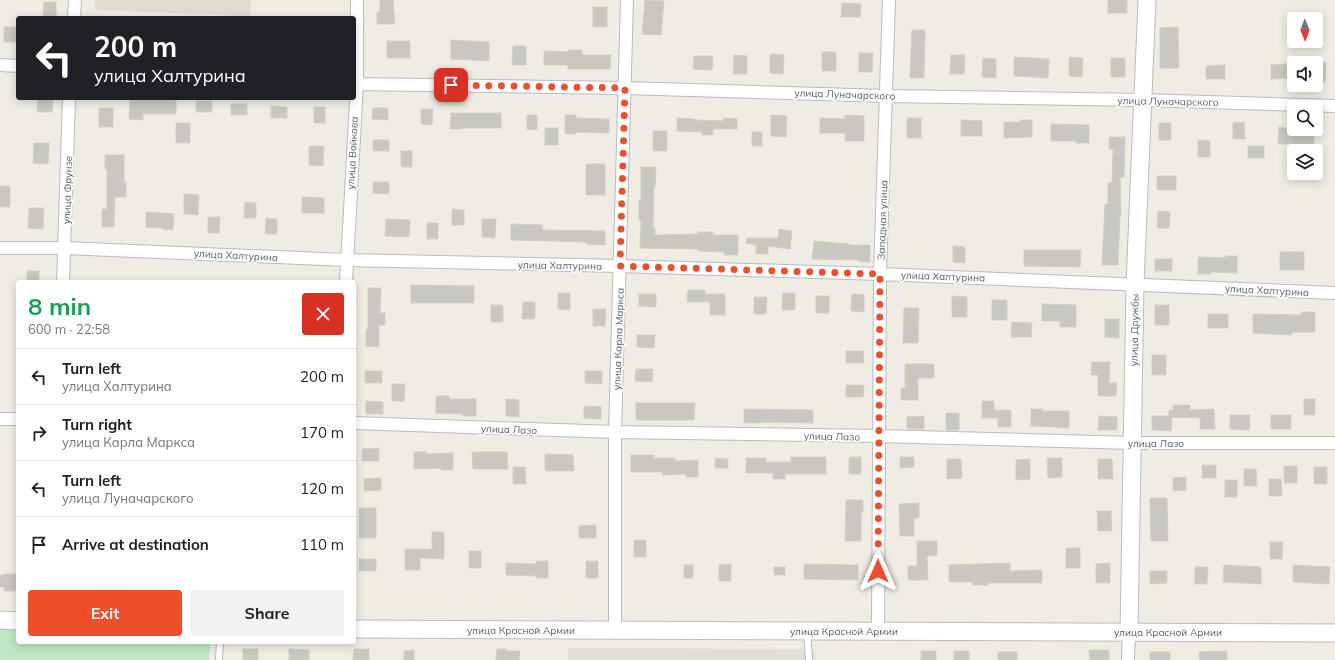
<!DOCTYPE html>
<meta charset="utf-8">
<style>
:root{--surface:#fff;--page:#f2f2f2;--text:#222;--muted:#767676;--line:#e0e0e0;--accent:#ed4e2b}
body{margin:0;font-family:Mulish,sans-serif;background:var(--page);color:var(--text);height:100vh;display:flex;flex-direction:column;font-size:15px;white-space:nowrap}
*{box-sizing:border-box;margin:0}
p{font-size:13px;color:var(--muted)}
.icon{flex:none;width:22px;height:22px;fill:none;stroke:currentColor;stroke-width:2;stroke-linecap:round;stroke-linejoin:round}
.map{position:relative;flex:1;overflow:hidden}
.side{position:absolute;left:16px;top:280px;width:340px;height:364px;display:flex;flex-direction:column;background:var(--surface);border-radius:4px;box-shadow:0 2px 10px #0003}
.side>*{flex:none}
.top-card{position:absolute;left:16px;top:16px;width:340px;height:84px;border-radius:4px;box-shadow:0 2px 10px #0003;background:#202124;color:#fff;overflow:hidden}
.needle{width:26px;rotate:179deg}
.buttons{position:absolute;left:1287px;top:12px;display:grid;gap:8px}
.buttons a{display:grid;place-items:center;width:36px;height:36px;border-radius:4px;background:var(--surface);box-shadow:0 2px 10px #0003;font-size:20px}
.pin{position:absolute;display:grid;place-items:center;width:34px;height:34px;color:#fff;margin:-17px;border-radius:8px;box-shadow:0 2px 6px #0006}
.me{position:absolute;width:44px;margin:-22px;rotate:0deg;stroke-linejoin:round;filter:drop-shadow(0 0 3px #0008)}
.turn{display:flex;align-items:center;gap:14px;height:84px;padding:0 12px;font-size:18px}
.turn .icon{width:52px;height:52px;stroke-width:2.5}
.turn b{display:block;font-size:28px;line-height:34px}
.round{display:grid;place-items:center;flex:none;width:42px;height:42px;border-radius:4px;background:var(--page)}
.overview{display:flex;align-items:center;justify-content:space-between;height:68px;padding:0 12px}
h1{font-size:24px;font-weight:700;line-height:30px;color:#1e9e55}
.cta{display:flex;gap:8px;margin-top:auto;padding:8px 12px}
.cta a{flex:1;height:46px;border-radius:4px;background:var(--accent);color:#fff;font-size:16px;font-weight:700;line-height:46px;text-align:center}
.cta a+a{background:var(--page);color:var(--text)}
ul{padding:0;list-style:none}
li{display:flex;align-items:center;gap:12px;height:56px;padding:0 12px;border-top:1px solid var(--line)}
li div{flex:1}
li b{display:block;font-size:15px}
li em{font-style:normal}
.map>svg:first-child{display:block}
</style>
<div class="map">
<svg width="1335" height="660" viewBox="0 0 1335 660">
<rect width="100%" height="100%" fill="#efede3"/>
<path fill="#dfdfd8" d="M568 648 815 649 816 660H568Z"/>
<path fill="#dfdcd1" d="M95 0H251L250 16 95 10Z"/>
<path fill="#bfe7c3" d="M0 629H18V642H210L209 660H0Z"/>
<path fill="#c9c7c1" stroke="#d3d0c2" d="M380 0H393L395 24H377V12H380Z
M645 0 664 1 661 35 642 34Z
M1108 0H1127V13H1108Z
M44 2H56V18H43Z
M842 3 861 4 860 17H841Z
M593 7H607V27H593Z
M4 27H18V42H4Z
M1178 27 1179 68H1160V28Z
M912 30H925L924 78H910Z
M451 40 489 42V61L451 59Z
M387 41H410V58H387Z
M513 46H526V65H512Z
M568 50H582V55H611L610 69H568V65H544V51L568 52Z
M822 52H836V71H822Z
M859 53H873L872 72H859Z
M770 54 784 55 783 74 770 73Z
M734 55 747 56V74H733Z
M951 55H965L964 74H950Z
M694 56H713L712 70 693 69Z
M1014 57 1049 59 1048 78 1014 76Z
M1069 57 1083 58 1082 77 1069 76Z
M983 58 996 59V78L982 77Z
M1111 58H1125V77H1111Z
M1316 62 1326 63 1325 82 1316 81Z
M1290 64V78L1271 79V65Z
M1225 65V79H1206V66Z
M38 98H53L52 112H37Z
M130 100H176V114H143V120L129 119Z
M196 101H212V112H196Z
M231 104H247V115H231Z
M271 106 287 107V118H271Z
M314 107H325V123H314Z
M99 108H113V127H99Z
M373 108H388V120L372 119Z
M421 109H433L432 125 421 124Z
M451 113H501V128H462V129H450Z
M527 115H537V130L527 129Z
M565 115H576V118L609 119V133L576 132V134H565Z
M771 115 787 116 786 137 771 136Z
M845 115 864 116V141H845V133H820V118L845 119Z
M677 118 695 119V120L723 121V118L737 119V129H713V135H702V132L677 131Z
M907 118H921V138H907Z
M961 120 982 121V136H961Z
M1020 120H1032V137L1004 138V122H1020Z
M1244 122 1245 139H1233V123Z
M176 123H190V143H176Z
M1159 123H1171V140H1159Z
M1051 124 1089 125V143H1076V141H1051Z
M1279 127 1291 129H1314V144H1278Z
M545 128H558V145H545Z
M653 131H667V151H653Z
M752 132H762V146H752Z
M1109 137H1125L1124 177H1120L1121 216H1120L1118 265H1102L1105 204H1108V183H1112L1113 149H1109Z
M373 140H389V151H373Z
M1198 140 1210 141V157H1198Z
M34 143H49L48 164 33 163Z
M309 146H324L323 166 309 165Z
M1248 146H1264V158H1248Z
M401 151H412V167H401Z
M105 155H124V183H126V197H115L114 227H102V209H107V169H105Z
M586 164H605V195H586Z
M641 167H656L655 187H654L653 228H655V235L698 234V232H713V235H738V255H724V252L698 251V249L640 248 641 220H639V200H641Z
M1157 176H1176V190H1157Z
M373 182H389V194L373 193Z
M0 186H10V207H0Z
M184 194 199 195 198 215 184 214Z
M302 197 324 198V213H302Z
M245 202 256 203V218H244Z
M29 208H44L43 229 28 228Z
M452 209 464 210V225H452Z
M1158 211 1170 212 1169 228H1157Z
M146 212 174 214 173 230 162 229V228L146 227Z
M208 217H220L219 233H208Z
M266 218 277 219V234H265Z
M386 219 410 220 409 237 385 236Z
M482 219H496L495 238 482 237Z
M427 223H438V239H427Z
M511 224 543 225 542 230 605 231V245L586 244V242L511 240Z
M779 229 792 231 790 249 768 246V254H756V245L746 243 747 238H778Z
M814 241 849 244V245H870V262L858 261V260L812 259Z
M953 246 965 247V263L953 262Z
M1024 250H1081L1080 267 1024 266Z
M1280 252H1304V270H1280Z
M1225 256H1237V273L1210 272V274H1198V257L1225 258Z
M1155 259H1172V271H1155Z
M27 271H39V282H27Z
M411 285 474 286V303H411Z
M368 288H381L380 313H385V325H379V347L366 346V329H368Z
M688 290H705V294H725V315H710V302H687Z
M558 293H570V310L558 309Z
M783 293H795V310H782Z
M639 294H656V307L639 306Z
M852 294 864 295V312L851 311Z
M816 296H829V313H816Z
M952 296 967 297V317H952Z
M754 297H767L766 314H754Z
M992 300H1007V320H992Z
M523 302H535V319H522Z
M1042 304 1076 305V327H1060V321H1042Z
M491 305H503V322H491Z
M1155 305H1169V325H1155Z
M904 308H919L918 343H903Z
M593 309H606L605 326H593Z
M1301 312H1315V332H1292V335L1253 333V314L1301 315Z
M1208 314H1228V328H1208Z
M1105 319H1119V338L1105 337Z
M1012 322 1032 323 1031 337H1011Z
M637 335H655L654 348 637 347Z
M846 351H863L864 363H846Z
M1152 355H1166V375H1152Z
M1092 362H1110L1109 383H1117L1116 396H1098V375H1091Z
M905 364H934V378H918V400H901V388H905Z
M636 369H653L652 382 635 381Z
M365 371H382V383H365Z
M585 371H602V384L585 383Z
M392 384H405L404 401H392Z
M846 385H864L863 397H846Z
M436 396H449V399H476V416H463V414L436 413Z
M506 399 519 400V417L506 416Z
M1304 399H1315V415H1304Z
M366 401 383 402V414H366Z
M982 401H994V410H1011V427H998V418H982Z
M636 403H695L694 420H636Z
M1173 405H1190V410L1214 409 1215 429H1200V418L1172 417 1171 431 1152 430V416H1169V410H1173Z
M584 406 601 407V419L584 418Z
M744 409 813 410V423L761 422V423H744Z
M1031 409H1043V411H1069V428H1057V427L1031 426Z
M946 413H959V430H946Z
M1230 415H1250L1249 430 1230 429Z
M1271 415H1291V429H1271Z
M924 416V429H907V417Z
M1099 416 1117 417V430H1098Z
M379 448V461H362V449Z
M414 452H426V454L453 453V470H441V468L414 469Z
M472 452H507L508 469H473Z
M545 454 573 455 574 471H545Z
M631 455H654V458H675V461L698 460V477H686V474L663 475V472H631Z
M791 457H826V474H785V479H773V473H746V458H766V462H791Z
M849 457H861V474H849Z
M900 457H914V467L900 468Z
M715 458 728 459V468H715Z
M1047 458H1062V477L1048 478Z
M947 459H961L962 478 947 479Z
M1030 459V479L1016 480V460Z
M1098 459H1112L1113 479H1098Z
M1202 465H1216V478H1202Z
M1284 466H1297V483H1284Z
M513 467H525L526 484H513Z
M1314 467H1327V484H1314Z
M1244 469H1256L1257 486H1244Z
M1186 477V490L1173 491V478Z
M381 478V490L364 491V479Z
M1269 479H1281L1282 496H1269Z
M1225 480H1237V497H1225Z
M1150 498H1167L1168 541H1151Z
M846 500H863V512H861V541H845Z
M919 503V518H914V536H900L899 504Z
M359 508H376V538H359Z
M1097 511H1111L1112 531H1098Z
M596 525V538H579V526Z
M432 532H444V559L420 558V570H405V549H432Z
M634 540H646V557H634Z
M917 541H937V555L927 556 928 580H908V566H917Z
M1270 542H1283L1282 559H1270Z
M1066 548H1080V568H1066Z
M469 551H481V568H469Z
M359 559H376V571H359Z
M536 561H548V578H536V576L506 575V563L536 564Z
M586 561H598V578H586Z
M1010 563V571L1042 570V583H988V585H973V582H949V565Z
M1110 563V583H1096V564Z
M731 564V581H719V565Z
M804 564 858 565V580L804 579Z
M684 565H693V578H684Z
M1224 565 1261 567V584L1223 582Z
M1293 565 1330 567 1329 584 1293 582Z
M774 567H785V575H774Z
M1195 567H1208L1207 584H1195Z
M1150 571H1167V583L1150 584Z
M4 574H17L16 591H4V587H0V575H4Z
M243 649H258V660H243Z
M289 649 309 650V660H289Z
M354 649H369V660H353Z
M497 649H506V651H520L519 660H496Z
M414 650V660H404V651Z
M1089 650H1109V660H1090Z
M921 651H936V660H921Z
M954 651H969V660H954Z
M1227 651V660H1200L1199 652Z
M998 652H1017V660H998Z
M1150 652H1170V660H1150Z"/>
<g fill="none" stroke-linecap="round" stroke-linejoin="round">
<defs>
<path id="lane" d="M807 632 809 660
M219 660 220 642"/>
<path id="street" d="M74 18 75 0
M0 65 18 66
M354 84 625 88 886 96 1143 100 1335 106
M0 248H65L346 260 620 266 880 274 1335 293
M63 282 69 98
M346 282 357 84V0
M0 419H18
M354 423 615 432 879 436 1132 443H1335
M615 630V432L627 0
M878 631 880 274 889 0
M1128 660 1129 632"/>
<path id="secondary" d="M0 620 18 621
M354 629 1335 633
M1129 632 1135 284 1147 0"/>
</defs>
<use href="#lane" stroke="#b8bbc0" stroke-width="8"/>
<use href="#street" stroke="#b8bbc0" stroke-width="14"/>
<use href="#secondary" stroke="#b9bcc2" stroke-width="19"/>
<use href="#lane" stroke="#fff" stroke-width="6"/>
<use href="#street" stroke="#fff" stroke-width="12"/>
<use href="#secondary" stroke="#fff" stroke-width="17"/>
</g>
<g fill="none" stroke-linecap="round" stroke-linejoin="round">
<path stroke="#ed4e2b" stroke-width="7" stroke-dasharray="0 12.6" d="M451 85 625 88 620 266 880 274 878 571"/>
</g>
<g text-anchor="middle" stroke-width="3.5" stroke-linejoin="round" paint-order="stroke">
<g font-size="10" fill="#5b5f64" stroke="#fff">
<text transform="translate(845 94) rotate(2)" y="4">улица Луначарского</text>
<text transform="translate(1168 101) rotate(1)" y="4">улица Луначарского</text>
<text transform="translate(352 153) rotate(-87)" y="4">улица Войкова</text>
<text transform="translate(67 190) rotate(-88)" y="4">улица Фрунзе</text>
<text transform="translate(882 220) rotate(-88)" y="4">Западная улица</text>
<text transform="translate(236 255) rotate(3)" y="4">улица Халтурина</text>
<text transform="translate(560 265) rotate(1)" y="4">улица Халтурина</text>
<text transform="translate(943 276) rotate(2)" y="4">улица Халтурина</text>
<text transform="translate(1267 290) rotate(3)" y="4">улица Халтурина</text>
<text transform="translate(1134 330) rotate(-89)" y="4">улица Дружбы</text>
<text transform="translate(618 339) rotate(-88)" y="4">улица Карла Маркса</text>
<text transform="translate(509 429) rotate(2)" y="4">улица Лазо</text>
<text transform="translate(832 436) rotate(1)" y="4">улица Лазо</text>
<text x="1156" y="447">улица Лазо</text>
<text x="521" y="634">улица Красной Армии</text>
<text x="844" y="635">улица Красной Армии</text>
<text x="1168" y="636">улица Красной Армии</text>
</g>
</g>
</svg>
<div class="buttons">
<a><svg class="needle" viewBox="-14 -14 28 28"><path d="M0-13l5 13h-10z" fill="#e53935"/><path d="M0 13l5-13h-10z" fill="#767676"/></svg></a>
<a><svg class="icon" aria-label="sound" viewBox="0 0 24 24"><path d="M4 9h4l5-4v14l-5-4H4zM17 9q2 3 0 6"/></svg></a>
<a><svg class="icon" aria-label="search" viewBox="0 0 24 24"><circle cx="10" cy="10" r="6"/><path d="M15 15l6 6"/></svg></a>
<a><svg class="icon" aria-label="layers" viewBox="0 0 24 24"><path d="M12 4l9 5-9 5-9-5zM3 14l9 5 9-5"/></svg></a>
</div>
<div class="pin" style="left:451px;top:85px;background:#d93025"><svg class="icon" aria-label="arrive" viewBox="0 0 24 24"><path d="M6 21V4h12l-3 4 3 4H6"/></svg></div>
<svg class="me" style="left:878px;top:571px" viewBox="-20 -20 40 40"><path d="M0-17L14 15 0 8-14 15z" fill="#ed4e2b" stroke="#fff" stroke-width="4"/></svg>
<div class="top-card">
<div class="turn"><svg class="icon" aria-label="left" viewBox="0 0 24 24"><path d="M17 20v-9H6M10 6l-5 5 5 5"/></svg><div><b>200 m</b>улица Халтурина</div></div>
</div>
<section class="side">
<div class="overview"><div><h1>8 min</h1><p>600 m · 22:58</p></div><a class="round" style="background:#d93025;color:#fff"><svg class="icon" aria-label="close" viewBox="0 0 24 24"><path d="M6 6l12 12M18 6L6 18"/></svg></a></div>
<ul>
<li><svg class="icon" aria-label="left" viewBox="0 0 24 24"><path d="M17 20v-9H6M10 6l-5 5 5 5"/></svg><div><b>Turn left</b><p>улица Халтурина</p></div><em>200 m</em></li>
<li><svg class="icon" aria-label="right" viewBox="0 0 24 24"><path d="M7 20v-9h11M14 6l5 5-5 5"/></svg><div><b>Turn right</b><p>улица Карла Маркса</p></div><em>170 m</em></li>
<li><svg class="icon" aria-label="left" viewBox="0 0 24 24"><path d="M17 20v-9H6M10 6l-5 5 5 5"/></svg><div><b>Turn left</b><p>улица Луначарского</p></div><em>120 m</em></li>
<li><svg class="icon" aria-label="arrive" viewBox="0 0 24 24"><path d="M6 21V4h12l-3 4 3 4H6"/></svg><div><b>Arrive at destination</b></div><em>110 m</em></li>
</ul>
<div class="cta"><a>Exit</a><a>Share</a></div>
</section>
</div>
